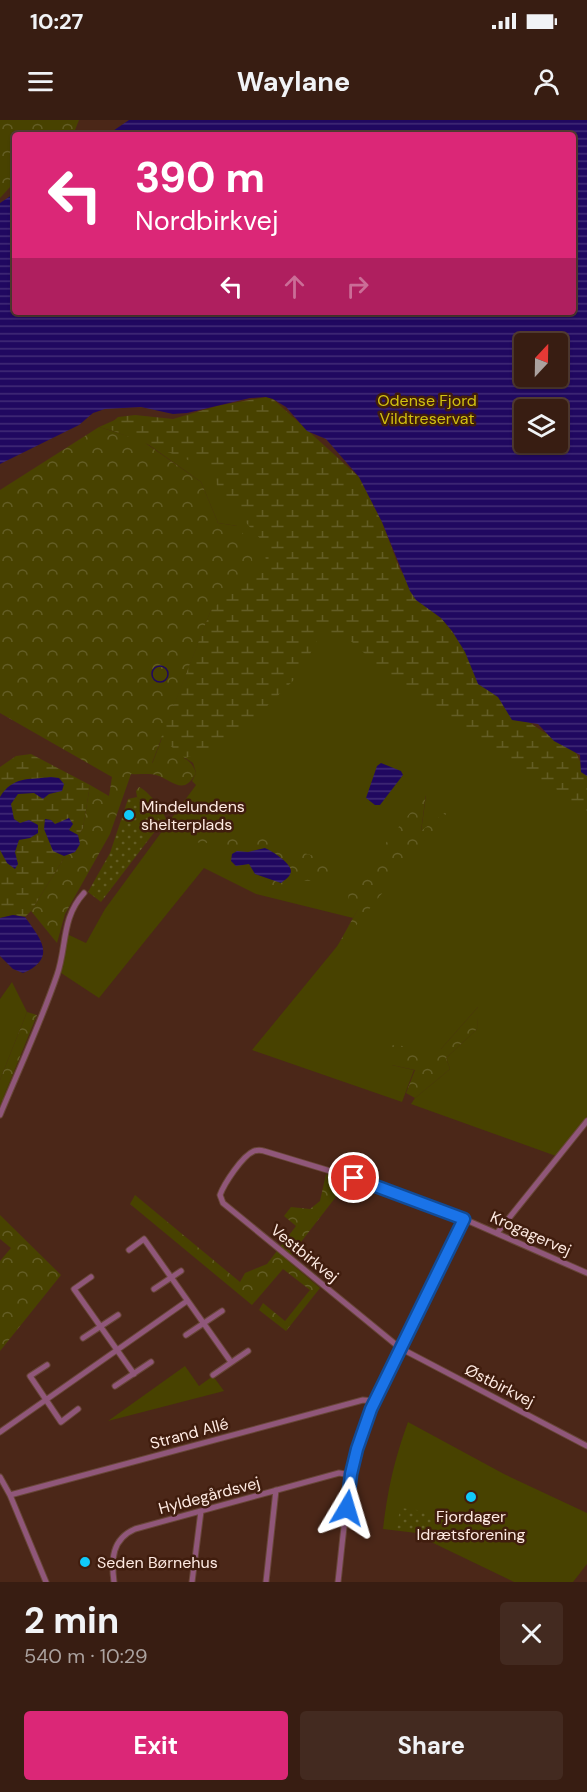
<!DOCTYPE html>
<meta charset="utf-8">
<style>
:root{--surface:#381d12;--page:#432a20;--text:#f1f3f6;--muted:#aba29f;--line:#523b32;--accent:#db2777}
body{margin:0;font-family:"DM Sans",sans-serif;background:var(--page);color:var(--text);height:100vh;display:flex;flex-direction:column;font-size:22px;white-space:nowrap}
*{box-sizing:border-box;margin:0}
p{font-size:20px;color:var(--muted)}
.icon{flex:none;width:33px;height:33px;fill:none;stroke:currentColor;stroke-width:2;stroke-linecap:round;stroke-linejoin:round}
.map{position:relative;height:1462px;overflow:hidden}
.details{display:flex;flex-direction:column;background:var(--surface);flex:1}
.details>*{flex:none}
.top-card{position:absolute;left:12px;top:12px;width:564px;height:183px;border-radius:6px;box-shadow:0 2px 4px #0004,0 0 0 2px var(--line);background:#db2777;color:#fff;overflow:hidden}
.needle{width:39px;rotate:22deg}
.fabs{position:absolute;left:514px;top:213px;display:grid;gap:12px}
.fabs a{display:grid;place-items:center;width:54px;height:54px;border-radius:6px;background:var(--surface);box-shadow:0 2px 4px #0004,0 0 0 2px var(--line);font-size:30px}
.pin{position:absolute;display:grid;place-items:center;width:51px;height:51px;color:#fff;margin:-26px;border:3px solid #fff;border-radius:50%;box-shadow:0 2px 6px #0007}
.me{position:absolute;width:66px;margin:-33px;rotate:7deg;stroke-linejoin:round;filter:drop-shadow(0 0 4px #0008)}
.turn{display:flex;align-items:center;gap:21px;height:126px;padding:0 24px;font-size:27px}
.turn .icon{width:78px;height:78px;stroke-width:2.5}
.turn b{display:block;font-size:42px;line-height:51px}
.lanes{display:flex;align-items:center;height:57px;padding:0 24px;background:#0003;justify-content:center;gap:30px;direction:ltr}
.lanes .off{opacity:.35}
.round{display:grid;place-items:center;flex:none;width:63px;height:63px;border-radius:6px;background:var(--page)}
.head{display:flex;align-items:center;justify-content:space-between;height:102px;padding:0 24px}
h1{font-size:36px;font-weight:700;line-height:45px}
.cta{display:flex;gap:12px;margin-top:auto;padding:12px 24px}
.cta a{flex:1;height:69px;border-radius:6px;background:var(--accent);color:#fff;font-size:24px;font-weight:700;line-height:69px;text-align:center}
.cta a+a{background:var(--page);color:var(--text)}
.status{display:flex;justify-content:space-between;align-items:center;height:42px;padding:0 30px;background:var(--surface);direction:ltr}
.status svg{height:16px;fill:currentColor}
header{display:flex;justify-content:space-between;align-items:center;height:78px;padding:0 24px;background:var(--surface);font-size:27px;font-weight:700}
.map>svg:first-child{display:block}
</style>
<div class="status"><b>10:27</b><svg viewBox="0 0 49 12"><path d="M0 12V9h3v3zM5 12V6h3v6zM10 12V3h3v9zM15 12V0h3v12zM26 1h20v11H26zM47 4h2v5h-2z"/></svg></div>
<header><svg class="icon" aria-label="menu" viewBox="0 0 24 24"><path d="M4 6h16M4 12h16M4 18h16"/></svg>Waylane<svg class="icon" aria-label="person" viewBox="0 0 24 24"><circle cx="12" cy="8" r="4"/><path d="M4 21q1-7 8-7t8 7"/></svg></header>
<div class="map">
<svg width="587" height="1462" viewBox="0 0 587 1462">
<defs>
<pattern id="forest-crowns" width="20" height="18" patternUnits="userSpaceOnUse" patternTransform="scale(1.5)"><rect width="20" height="18" fill="#484200"/><path d="M2 6a3 3 0 1 1 6 0M12 15a3 3 0 1 1 6 0" fill="none" stroke="#635d25"/></pattern>
<pattern id="wetland-marsh" width="20" height="14" patternUnits="userSpaceOnUse" patternTransform="scale(1.5)"><rect width="20" height="14" fill="#484200"/><path d="M1 5h8M5 5V1M11 12h8M15 12V8" fill="none" stroke="#635d25"/></pattern>
<pattern id="park-dots" width="8" height="8" patternUnits="userSpaceOnUse" patternTransform="scale(1.5)"><rect width="8" height="8" fill="#484200"/><path d="M2 2h.1M6 6h.1" fill="none" stroke="#635d25" stroke-width="1.8" stroke-linecap="round"/></pattern>
<pattern id="water-rules" width="6" height="5" patternUnits="userSpaceOnUse" patternTransform="scale(1.5)"><rect width="6" height="5" fill="#200860"/><path d="M0 2.5h6" fill="none" stroke="#412c76"/></pattern>
</defs>
<rect width="100%" height="100%" fill="#4b2718"/>
<path fill="#484200" d="M149 298 587 660V997L556 1036 411 984 415 978 450 949 446 938 477 909 478 887 441 929 392 945 414 950 402 982 252 930 448 691 421 712 426 675 353 798 256 774 204 748 99 878 61 853 67 814 86 823 105 789 196 665 192 661 196 653 193 643 185 638 152 644 211 490 237 406 218 403 201 362 142 320 99 307 117 299Z
M12 862 27 892 0 960V879Z
M185 1246 199 1266 213 1256 224 1271 108 1301Z
M408 1302 504 1354 587 1393V1444L573 1462H514L429 1421 425 1414 383 1409C388 1368 394 1341 408 1302Z"/>
<path fill="url(#forest-crowns)" d="M0 0H79L73 15H15V54L10 58V67L0 78Z
M99 307 141 320 201 362 218 403 237 406 251 424 253 451 211 490 152 643C170 637 188 630 196 653 183 677 173 660 156 655 148 653 138 655 131 654L110 714 65 794 57 823 31 791 83 708 90 665 109 676 112 657 0 593V370Z
M139 667C149 672 162 688 166 699L162 702 137 677 136 671Z
M426 673 421 711 451 688 333 834 358 789 349 788 348 770Z
M187 701 204 704 212 711V719L205 724C195 723 189 718 182 710L183 704Z
M231 715H254L293 730 343 744 344 751C328 765 320 760 302 761 292 761 282 765 272 766L229 741 222 723Z
M479 886 477 909 446 938 450 949 415 978 406 973 415 950 392 945 391 925 441 929Z
M27 892 37 895 0 986V960Z
M326 1054 349 1060 287 1140 320 1168 286 1211 259 1190 263 1183 285 1201 310 1170 283 1149 252 1185 130 1084 135 1075 240 1162 245 1153 267 1144 296 1106 284 1096 291 1087 310 1089 320 1081Z
M0 1095 61 1155 0 1231V1141L11 1128 0 1119Z"/>
<path fill="url(#wetland-marsh)" d="M266 277 273 279 359 357 382 402 400 450 431 490 441 498 452 511 493 573 530 603 576 633 587 656V697L561 672 510 645 496 628 432 588 396 562 342 513 320 515 299 555 227 625 185 638 161 618 211 490 253 451 266 442 264 423 218 371 216 360 206 347 106 308 118 297 135 295 173 299 217 286Z
M31 634 90 665 83 708 31 791 25 797 13 795 0 798V647L16 636Z"/>
<path fill="url(#park-dots)" d="M137 677 162 702 101 782 88 772 110 733 128 679Z
M400 1388 434 1392 432 1414 397 1409Z"/>
<path fill="url(#water-rules)" fill-rule="evenodd" d="M129 0H587V656L581 652 580 635 554 621 538 604 512 600 498 577 478 564 465 532 452 511 441 498 416 480 410 471 382 402 359 357 326 319 307 311 286 287 273 279 266 277 250 278 187 293 173 294 141 287 105 289 93 293 79 305 0 344V83L15 73V192H573V15H107ZM525 224H558V256H525ZM525 290H558V322H525Z
M381 643 401 651 403 655 380 685H375L366 678 377 646Z
M51 657 59 658 64 664 62 671 49 674 43 679 34 673 18 674 11 684 14 699 20 703 29 700 38 705V713L30 718 19 720 15 732 18 744 15 749 7 743 0 730V677C13 656 28 660 51 657Z
M69 698 73 704 69 710 78 715 80 724 75 732 64 736 53 731 44 709 45 699 51 700 55 704Z
M265 728C272 731 291 743 291 751 291 756 285 760 281 763L255 754 249 744 236 746 231 741 232 734 237 731 248 732Z
M13 795 25 797C40 818 58 838 23 853L13 849 0 836V798Z"/>
<g fill="none" stroke-linecap="round" stroke-linejoin="round">
<path stroke="#200860" stroke-width="1.5" d="M152 554a8 8 0 1 1 16 0a8 8 0 1 1-16 0Z"/>
<defs>
<path id="street" d="M0 995C19 949 41 902 57 855 67 827 61 798 84 773
M497 1113 587 1001
M129 1130 144 1119 231 1242
M587 1153 464 1099 370 1063 264 1031C261 1030 257 1030 254 1031 242 1036 224 1064 220 1075L223 1083 400 1228 587 1326
M91 1157 74 1169 134 1254
M154 1169 181 1151
M186 1215 222 1191
M83 1218 118 1195
M47 1245 30 1256 61 1302 78 1289
M213 1255 248 1231
M115 1266 151 1242
M0 1312 187 1181
M0 1357 10 1375 46 1462
M10 1375 363 1280 374 1281
M114 1462C111 1439 112 1419 135 1409L339 1353 351 1355
M192 1462 201 1391
M266 1462 276 1370
M338 1462C345 1401 348 1338 374 1281L464 1099"/>
</defs>
<use href="#street" stroke="#684638" stroke-width="7"/>
<use href="#street" stroke="#90577a" stroke-width="5"/>
</g>
<g fill="none" stroke-linecap="round" stroke-linejoin="round">
<defs>
<path id="route" d="M347 1388 351 1354 357 1329 371 1289 464 1099 354 1058"/>
</defs>
<use href="#route" stroke="#114b97" stroke-width="15"/>
<use href="#route" stroke="#1a73e8" stroke-width="10"/>
</g>
<g fill="#10cafa" stroke="#401d0e" stroke-width="2">
<circle cx="129" cy="695" r="6"/>
<circle cx="471" cy="1377" r="6"/>
<circle cx="85" cy="1442" r="6"/>
</g>
<g text-anchor="middle" stroke-width="5" stroke-linejoin="round" paint-order="stroke">
<g font-size="16" fill="#d1c110" stroke="#401d0e">
<text x="427" y="286">Odense Fjord<tspan x="427" dy="18">Vildtreservat</tspan></text>
</g>
<g font-size="16" fill="#feeae2" stroke="#401d0e" text-anchor="start">
<text x="141" y="692">Mindelundens<tspan x="141" dy="18">shelterplads</tspan></text>
<text x="471" y="1402" text-anchor="middle">Fjordager<tspan x="471" dy="18">Idrætsforening</tspan></text>
<text x="97" y="1448">Seden Børnehus</text>
</g>
<g font-size="16" fill="#feeae2" stroke="#401d0e">
<text transform="translate(531 1113) rotate(24)" y="6">Krogagervej</text>
<text transform="translate(305 1133) rotate(39)" y="6">Vestbirkvej</text>
<text transform="translate(500 1265) rotate(27)" y="6">Østbirkvej</text>
<text transform="translate(189 1313) rotate(-15)" y="6">Strand Allé</text>
<text transform="translate(209 1375) rotate(-15)" y="6">Hyldegårdsvej</text>
</g>
</g>
</svg>
<div class="fabs">
<a><svg class="needle" viewBox="-14 -14 28 28"><path d="M0-13l5 13h-10z" fill="#e53935"/><path d="M0 13l5-13h-10z" fill="#aba29f"/></svg></a>
<a><svg class="icon" aria-label="layers" viewBox="0 0 24 24"><path d="M12 4l9 5-9 5-9-5zM3 14l9 5 9-5"/></svg></a>
</div>
<div class="pin" style="left:354px;top:1058px;background:#d93025"><svg class="icon" aria-label="arrive" viewBox="0 0 24 24"><path d="M6 21V4h12l-3 4 3 4H6"/></svg></div>
<svg class="me" style="left:347px;top:1388px" viewBox="-20 -20 40 40"><path d="M0-17L14 15 0 8-14 15z" fill="#1a73e8" stroke="#fff" stroke-width="4"/></svg>
<div class="top-card">
<div class="turn"><svg class="icon" aria-label="left" viewBox="0 0 24 24"><path d="M17 20v-9H6M10 6l-5 5 5 5"/></svg><div><b>390 m</b>Nordbirkvej</div></div>
<div class="lanes"><svg class="icon" aria-label="left" viewBox="0 0 24 24"><path d="M17 20v-9H6M10 6l-5 5 5 5"/></svg><svg class="icon off" aria-label="ahead" viewBox="0 0 24 24"><path d="M12 20V5M6 11l6-6 6 6"/></svg><svg class="icon off" aria-label="right" viewBox="0 0 24 24"><path d="M7 20v-9h11M14 6l5 5-5 5"/></svg></div>
</div>
</div>
<section class="details">
<div class="head"><div><h1>2 min</h1><p>540 m · 10:29</p></div><a class="round"><svg class="icon" aria-label="close" viewBox="0 0 24 24"><path d="M6 6l12 12M18 6L6 18"/></svg></a></div>
<div class="cta"><a>Exit</a><a>Share</a></div>
</section>
